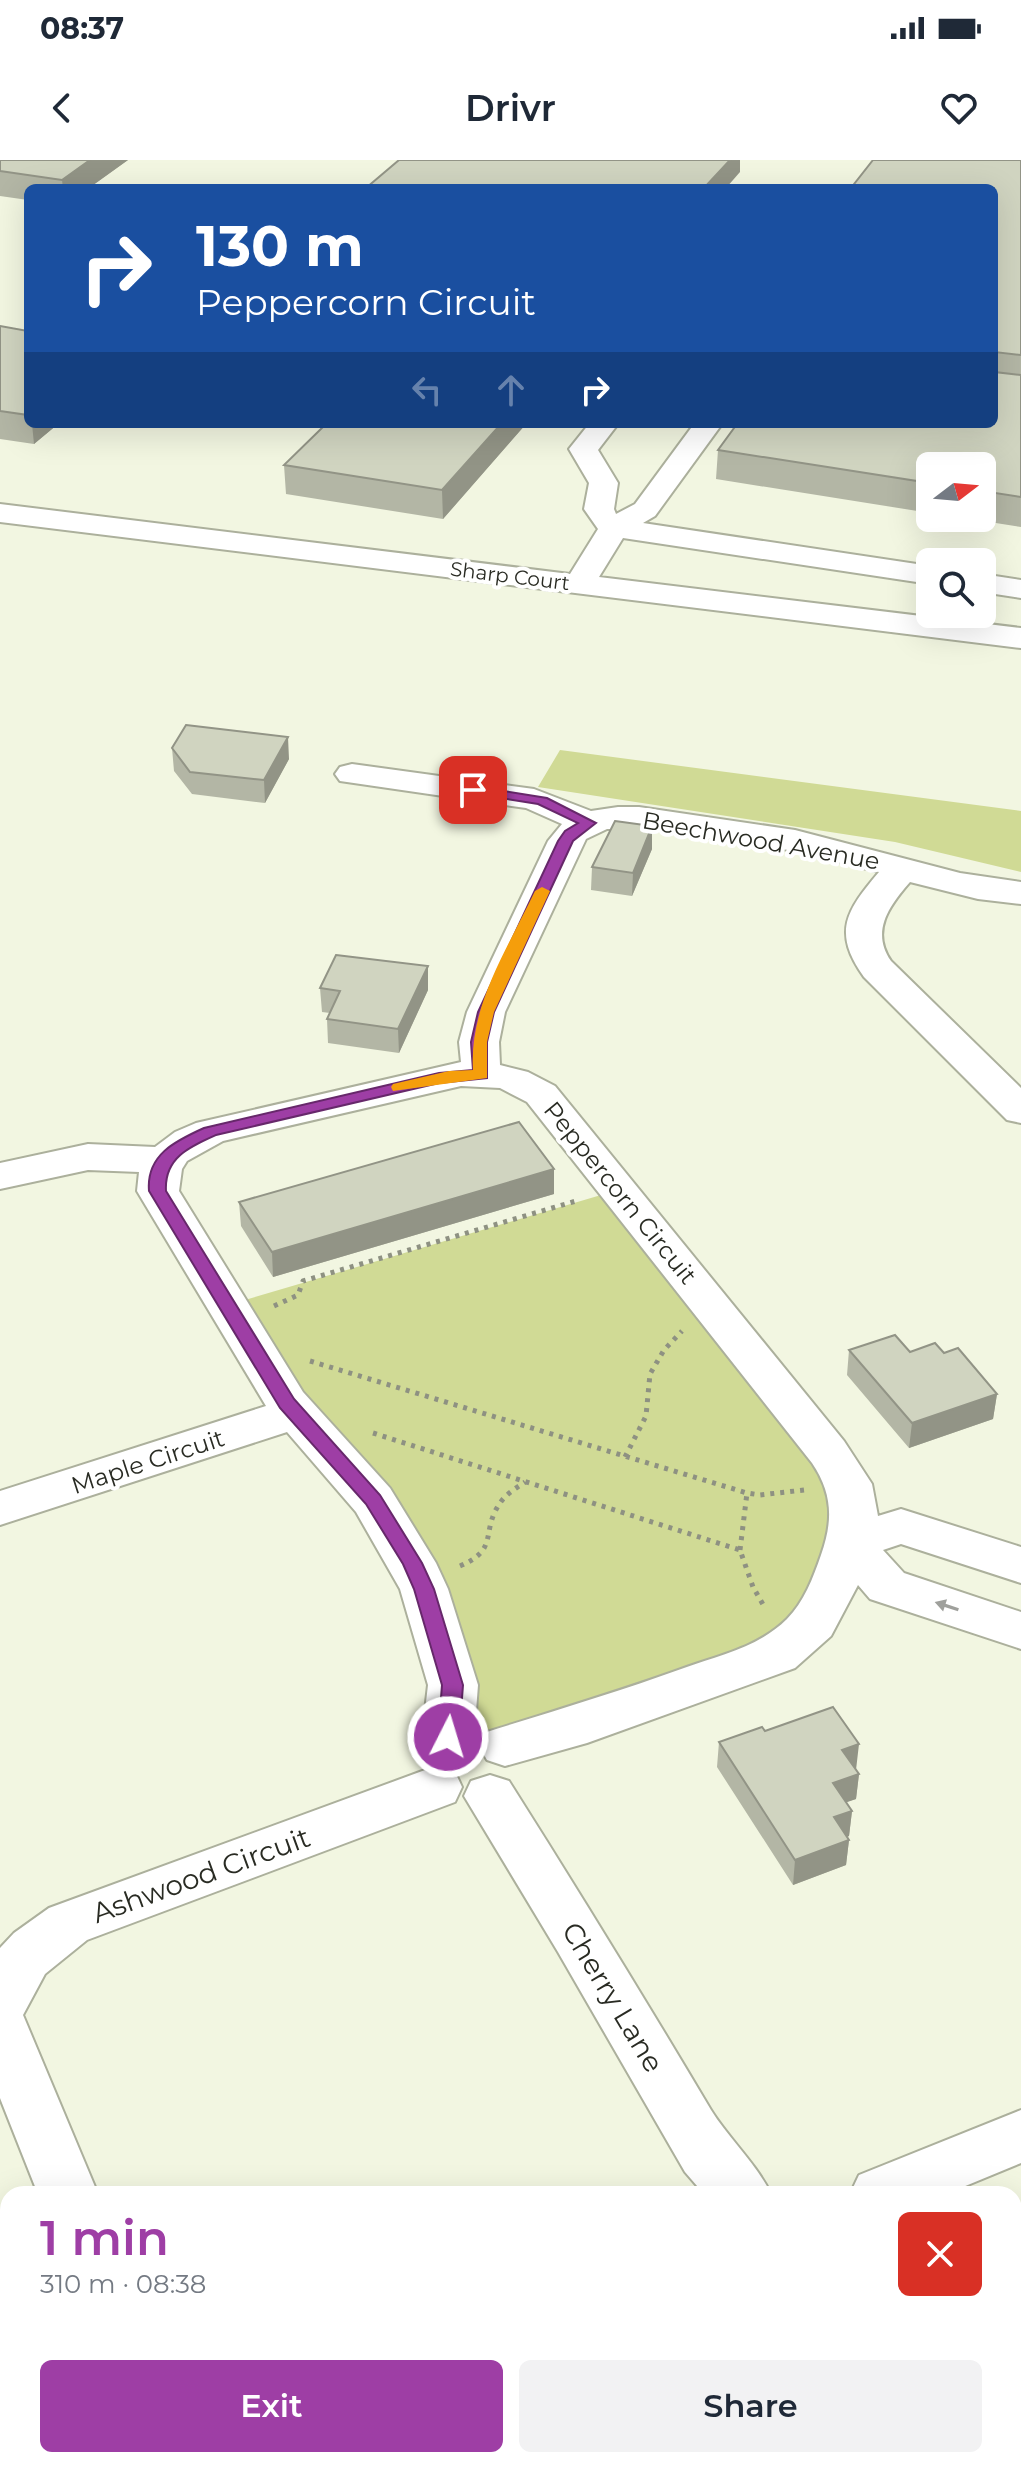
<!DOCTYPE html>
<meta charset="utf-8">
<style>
:root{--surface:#fff;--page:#f2f2f3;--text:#1f2937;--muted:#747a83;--accent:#9e3ea5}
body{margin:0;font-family:Montserrat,sans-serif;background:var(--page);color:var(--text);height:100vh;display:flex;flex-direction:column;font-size:30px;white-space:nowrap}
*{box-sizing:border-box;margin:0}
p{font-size:26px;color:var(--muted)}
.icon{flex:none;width:44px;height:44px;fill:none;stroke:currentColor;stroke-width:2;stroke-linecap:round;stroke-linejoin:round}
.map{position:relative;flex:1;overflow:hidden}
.details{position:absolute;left:0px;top:2026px;width:1022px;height:282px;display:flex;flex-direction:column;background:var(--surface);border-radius:24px 24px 0 0;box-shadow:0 8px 32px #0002}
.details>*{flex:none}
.guide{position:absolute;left:24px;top:24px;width:974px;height:244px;border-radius:12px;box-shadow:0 8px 32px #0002;background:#1a4fa0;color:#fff;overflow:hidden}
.needle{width:52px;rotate:74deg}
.controls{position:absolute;left:916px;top:292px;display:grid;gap:16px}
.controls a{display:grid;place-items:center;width:80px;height:80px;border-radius:12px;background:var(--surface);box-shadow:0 8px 32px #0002;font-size:40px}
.pin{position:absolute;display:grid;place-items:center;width:68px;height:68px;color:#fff;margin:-34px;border-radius:16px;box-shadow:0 4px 12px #0006}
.me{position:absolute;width:88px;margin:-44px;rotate:5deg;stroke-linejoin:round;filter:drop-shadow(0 0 6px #0008)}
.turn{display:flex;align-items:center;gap:28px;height:168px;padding:0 40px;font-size:36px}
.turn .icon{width:104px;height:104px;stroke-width:2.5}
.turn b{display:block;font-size:56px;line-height:68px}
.lanes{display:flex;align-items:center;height:76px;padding:0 40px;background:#0003;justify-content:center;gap:40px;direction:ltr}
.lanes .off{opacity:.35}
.round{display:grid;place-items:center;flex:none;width:84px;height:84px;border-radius:12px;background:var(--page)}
.headline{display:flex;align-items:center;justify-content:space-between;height:136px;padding:0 40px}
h1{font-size:48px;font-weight:600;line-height:60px;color:var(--accent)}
.button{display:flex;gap:16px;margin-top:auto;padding:16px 40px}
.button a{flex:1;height:92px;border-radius:12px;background:var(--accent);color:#fff;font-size:32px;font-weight:600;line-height:92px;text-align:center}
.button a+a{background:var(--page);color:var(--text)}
.status{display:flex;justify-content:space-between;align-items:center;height:56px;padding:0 40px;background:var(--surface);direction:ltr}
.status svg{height:22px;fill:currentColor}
header{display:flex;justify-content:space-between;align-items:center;height:104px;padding:0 40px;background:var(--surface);font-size:36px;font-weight:600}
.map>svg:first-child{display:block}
</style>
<div class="status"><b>08:37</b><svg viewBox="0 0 49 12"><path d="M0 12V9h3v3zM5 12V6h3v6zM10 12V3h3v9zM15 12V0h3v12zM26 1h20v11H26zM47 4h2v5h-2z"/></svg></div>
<header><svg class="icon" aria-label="back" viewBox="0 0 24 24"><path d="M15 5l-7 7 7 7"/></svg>Drivr<svg class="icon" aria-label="heart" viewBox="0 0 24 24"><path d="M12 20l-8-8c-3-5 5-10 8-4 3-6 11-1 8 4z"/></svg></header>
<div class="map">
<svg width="1021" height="2307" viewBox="0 0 1021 2307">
<rect width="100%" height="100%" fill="#f2f6e1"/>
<path fill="#d0da95" d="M560 590 1021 651V712L895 682 538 627Z
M618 1030 844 1315 810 1466 494 1577 463 1573 434 1462 228 1145Z"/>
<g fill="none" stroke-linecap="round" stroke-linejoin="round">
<defs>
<path id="minor" d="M589 264H618L598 290 618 323 614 349 616 354 635 344 694 264H722L655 356 643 363 930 406V424L623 378 599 417 1021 468V488L0 362V344L570 414 598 369 584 349 589 323 569 289Z
M982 414 1021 420V438L982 432Z
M352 604 534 629 591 651 618 647H639L795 670 960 713 1021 722V744L978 739 910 722C890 745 870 771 891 801L1021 928V963L1007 960 864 817C832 772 846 751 879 712L795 691 650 669H607L586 679 505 852 499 882 500 905 528 912 555 926 844 1281 872 1324 878 1356 901 1349 1021 1387V1423L901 1384 883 1390 904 1413 1021 1452V1489L870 1439 858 1425 831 1476 795 1508 587 1583 505 1606 487 1600 479 1586 487 1572C553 1551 618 1532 684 1508 720 1495 759 1487 787 1459 804 1442 813 1418 821 1395 833 1361 833 1334 812 1303L527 942 500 928 461 926 223 981 187 1001 182 1009 179 1031 303 1232 390 1328 436 1403 448 1429 478 1525 474 1577 466 1591 448 1597 430 1591 422 1577 428 1525 400 1429 356 1352 287 1272 0 1365V1331L266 1246 137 1031 139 1012 88 1010 0 1029V1003L88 984 155 987 175 972 196 963 461 902 459 882 467 852 548 681 562 664 526 648 340 621 335 614 340 607Z
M436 1606 455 1612 462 1627 455 1642 87 1780 45 1814 23 1855 98 2034H38L0 1938V1788L14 1773 49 1748Z
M490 1615 509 1621C578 1730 645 1839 711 1950 729 1979 756 2003 771 2034H704L685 2012 558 1792 464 1636 471 1621Z
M1021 1950V2003L946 2034H850L859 2015Z
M8 2277V2300H60L57 2307H0V2280Z
M144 2300H208L211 2307H147Z
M825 2300H889L888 2307H824Z"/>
</defs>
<use href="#minor" stroke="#acb09c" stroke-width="4"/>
<path stroke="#8e9182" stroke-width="5" stroke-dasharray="4 6" stroke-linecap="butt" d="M274 1146 298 1135 303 1121 576 1041
M310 1201 747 1333 760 1335 804 1330
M373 1273 740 1390 753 1427 765 1448
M625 1297 646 1256 650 1214 664 1190 682 1171
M740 1390 747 1333
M460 1406C500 1389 480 1372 500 1343 506 1334 516 1328 525 1322"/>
<use href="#minor" fill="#fff" fill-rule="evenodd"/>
</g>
<path fill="#b3b6a5" d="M0 0H128L89 28H28V40L0 36Z
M1021 0V367L964 358H982V306H930V353L716 319 718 290 994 28Z
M0 166 28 171V264H58L34 284 0 279Z
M326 264H526L443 359 286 334 284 305Z
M172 588 289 599 265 643 192 634 174 611Z
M652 666V689L632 736 591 730 592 707Z
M320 828 428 830 399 893 328 883 327 859 330 853 322 852Z
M554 1034 273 1117 241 1066 239 1042Z
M849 1190 944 1193 997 1234 993 1259 909 1288 847 1215Z
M719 1582 856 1609 859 1614 856 1639 846 1642 852 1651 849 1676 847 1677 849 1680 846 1705 793 1725 717 1607Z"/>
<path fill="#929486" d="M90 0H128L89 28H63L62 20Z
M730 0H740V12L726 28H704Z
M32 264H58L34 284Z
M501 264H526L443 359 442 330Z
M288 577 289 599 265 643 264 620Z
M652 666V689L632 736 633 713Z
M428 806V830L399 893 398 869Z
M554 1009V1034L273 1117 272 1092Z
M997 1234 993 1259 909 1288 912 1263Z
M859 1584 856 1610 842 1590Z
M859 1614 856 1639 830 1648 833 1623Z
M852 1651 849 1676 831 1683 834 1657Z
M849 1680 846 1705 793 1725 795 1700Z"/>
<path fill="#d0d4c0" stroke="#929486" stroke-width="2" d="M0 0H90L62 20 0 11Z
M399 0H730L704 28H366Z
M873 0H1021V195L995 192V212L1021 215V337L982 331V306H930V323L718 290 737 264H994V28H851Z
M0 166 28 171V255L0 251Z
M326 264H501L442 330 284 305Z
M186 565 288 577 264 620 190 612 172 588Z
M615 661 652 666 633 713 592 707Z
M336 795 428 806 398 869 327 859 340 831 320 828Z
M519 962 554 1009 272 1092 239 1042Z
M895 1175 910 1192 935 1183 944 1193 958 1188 997 1234 912 1263 849 1190Z
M833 1547 859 1584 842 1590 859 1614 833 1623 852 1651 834 1657 849 1680 795 1700 719 1582 762 1567 765 1571Z"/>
<defs><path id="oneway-solid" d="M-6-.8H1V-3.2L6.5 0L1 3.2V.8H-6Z" transform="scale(2)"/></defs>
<use fill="#9fa09c" href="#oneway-solid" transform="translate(947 1446) rotate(-162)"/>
<path fill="#9e3ea5" stroke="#67286b" stroke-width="2" d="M473 626 547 638 596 663 573 681 494 852 487 882V918L439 923 216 975C189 987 164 998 166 1031L294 1239 380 1335 422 1403 434 1429 463 1525 459 1577 456 1583 448 1585 441 1583 438 1577 442 1525 414 1429 403 1404 366 1344 280 1248 149 1031C146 995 175 981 204 968L439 913 473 910 471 882 478 852 558 681 565 671 578 663 538 644 468 633V627Z"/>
<path fill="#f59e0b" d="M542 727 550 731 494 852 487 882V918L393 931 391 927 393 924 449 911 473 910C469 845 508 788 535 731Z"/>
<g text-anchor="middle" stroke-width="8" stroke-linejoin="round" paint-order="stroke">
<g font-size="20" fill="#292b23" stroke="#fff">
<text transform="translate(510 416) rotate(7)" y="7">Sharp Court</text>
</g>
<g font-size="24" fill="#292b23" stroke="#fff">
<text transform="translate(761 681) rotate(10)" y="8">Beechwood Avenue</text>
<text transform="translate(620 1033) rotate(51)" y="8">Peppercorn Circuit</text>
<text transform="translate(148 1302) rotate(-18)" y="8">Maple Circuit</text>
</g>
<g font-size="28" fill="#292b23" stroke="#fff">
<text transform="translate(201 1715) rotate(-20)" y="10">Ashwood Circuit</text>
<text transform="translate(613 1837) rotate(59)" y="10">Cherry Lane</text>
</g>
</g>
</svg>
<div class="controls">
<a><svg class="needle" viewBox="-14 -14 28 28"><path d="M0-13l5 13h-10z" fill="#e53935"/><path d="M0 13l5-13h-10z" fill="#747a83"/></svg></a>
<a><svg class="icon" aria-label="search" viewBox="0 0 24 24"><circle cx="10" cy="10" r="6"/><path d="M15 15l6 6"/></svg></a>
</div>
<div class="pin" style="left:473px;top:630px;background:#d93025"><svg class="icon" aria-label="arrive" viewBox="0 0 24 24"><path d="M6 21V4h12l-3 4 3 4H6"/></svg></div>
<svg class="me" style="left:448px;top:1577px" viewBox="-20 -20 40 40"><circle r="17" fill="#9e3ea5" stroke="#fff" stroke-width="3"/><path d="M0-11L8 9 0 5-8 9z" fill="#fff"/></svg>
<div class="guide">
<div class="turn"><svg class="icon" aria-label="right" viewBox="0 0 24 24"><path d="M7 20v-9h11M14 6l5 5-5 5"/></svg><div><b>130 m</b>Peppercorn Circuit</div></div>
<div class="lanes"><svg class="icon off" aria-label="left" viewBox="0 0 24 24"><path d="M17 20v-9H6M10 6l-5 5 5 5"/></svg><svg class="icon off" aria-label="ahead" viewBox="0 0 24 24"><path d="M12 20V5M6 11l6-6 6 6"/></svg><svg class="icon" aria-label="right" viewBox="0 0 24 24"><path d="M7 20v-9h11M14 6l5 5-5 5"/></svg></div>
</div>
<section class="details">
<div class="headline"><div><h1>1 min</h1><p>310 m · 08:38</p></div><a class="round" style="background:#d93025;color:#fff"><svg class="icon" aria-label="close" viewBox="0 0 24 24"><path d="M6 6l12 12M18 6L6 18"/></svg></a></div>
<div class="button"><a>Exit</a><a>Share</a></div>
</section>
</div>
